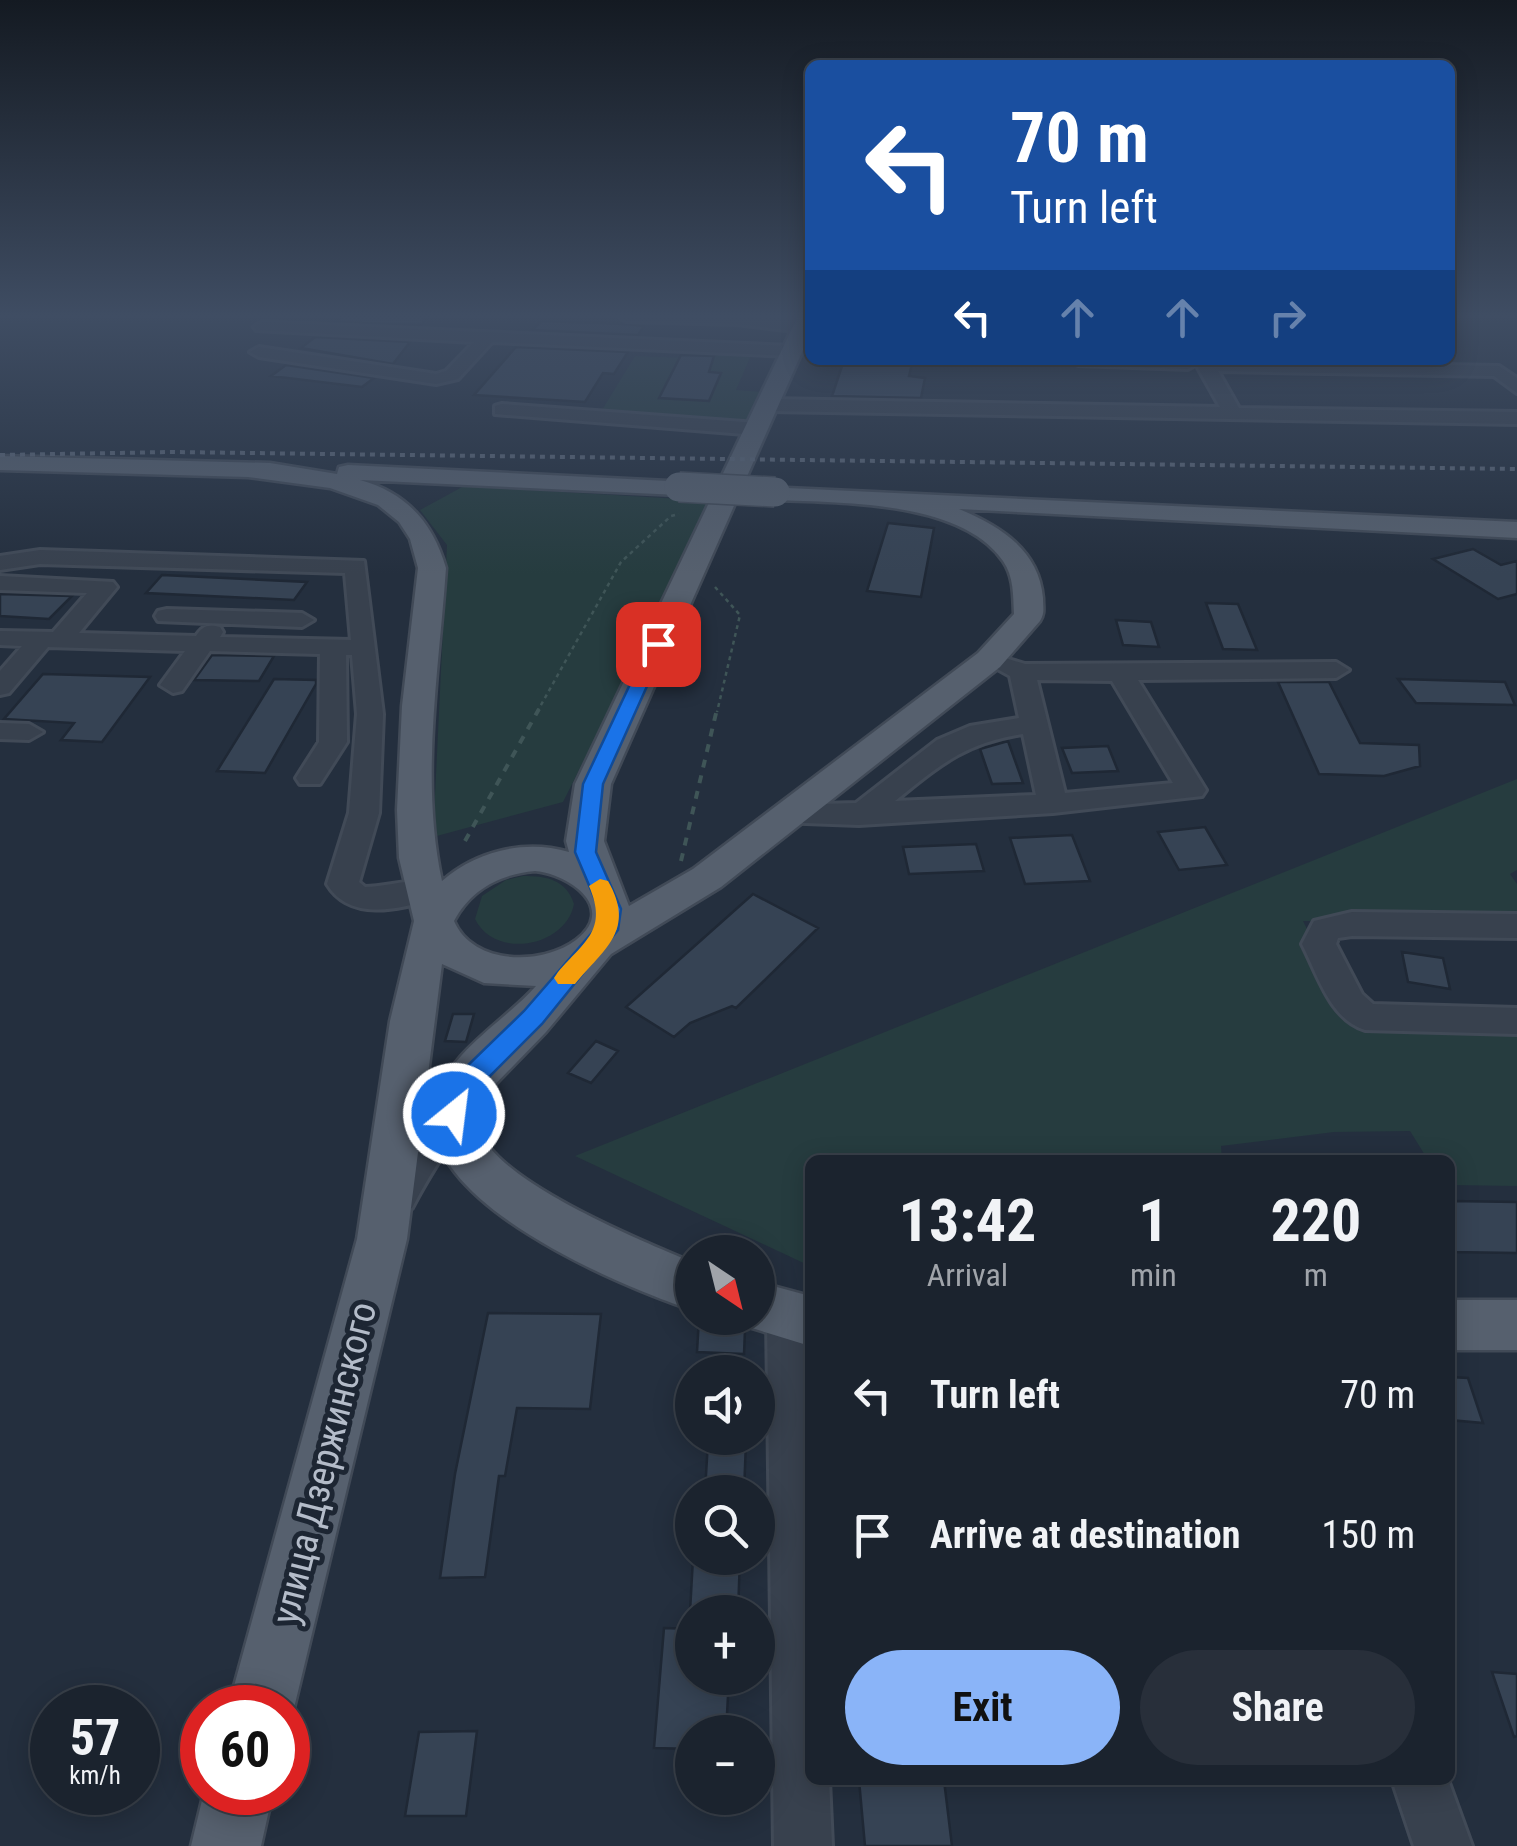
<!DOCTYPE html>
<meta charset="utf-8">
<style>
:root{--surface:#1b232e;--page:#282f3a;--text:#f1f3f6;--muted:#a0a4aa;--line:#39404a;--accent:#8ab4f8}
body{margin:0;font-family:"Roboto Condensed",sans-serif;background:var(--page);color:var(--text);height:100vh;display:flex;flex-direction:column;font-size:38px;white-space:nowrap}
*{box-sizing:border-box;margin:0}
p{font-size:32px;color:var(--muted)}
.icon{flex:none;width:55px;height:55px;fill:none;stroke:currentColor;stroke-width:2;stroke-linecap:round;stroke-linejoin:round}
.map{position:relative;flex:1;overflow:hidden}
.panel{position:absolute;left:805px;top:1155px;width:650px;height:630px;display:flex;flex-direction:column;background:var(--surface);border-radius:15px;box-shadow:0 5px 25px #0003,0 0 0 2px var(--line)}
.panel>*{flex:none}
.guide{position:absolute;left:805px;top:60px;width:650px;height:305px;border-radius:15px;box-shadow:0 5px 25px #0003,0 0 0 2px var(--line);background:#1a4fa0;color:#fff;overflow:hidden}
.needle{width:65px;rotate:145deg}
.tools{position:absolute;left:675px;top:1235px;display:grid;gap:20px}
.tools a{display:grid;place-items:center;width:100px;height:100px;border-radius:50%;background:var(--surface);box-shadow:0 5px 25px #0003,0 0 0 2px var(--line);font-size:50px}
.speed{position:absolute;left:30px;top:1685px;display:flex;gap:20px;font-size:50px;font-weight:700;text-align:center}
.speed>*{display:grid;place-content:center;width:130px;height:130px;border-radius:50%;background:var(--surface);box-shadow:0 5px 25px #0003,0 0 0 2px var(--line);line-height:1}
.speed small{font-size:25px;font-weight:400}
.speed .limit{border:15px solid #d22;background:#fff;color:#111}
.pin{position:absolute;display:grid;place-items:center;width:85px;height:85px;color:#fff;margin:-42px;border-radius:20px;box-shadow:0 5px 15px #0006}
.me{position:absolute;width:110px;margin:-55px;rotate:29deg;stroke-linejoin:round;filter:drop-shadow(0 0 8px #0008)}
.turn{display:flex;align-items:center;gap:35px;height:210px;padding:0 40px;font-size:45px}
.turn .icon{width:130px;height:130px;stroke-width:2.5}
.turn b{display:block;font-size:70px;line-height:85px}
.lanes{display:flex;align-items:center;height:95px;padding:0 40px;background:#0003;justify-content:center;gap:50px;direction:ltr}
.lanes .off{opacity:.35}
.eta{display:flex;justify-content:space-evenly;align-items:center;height:170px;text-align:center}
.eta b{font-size:60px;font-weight:700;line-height:70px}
.primary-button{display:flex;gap:20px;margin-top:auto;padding:20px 40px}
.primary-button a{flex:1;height:115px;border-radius:60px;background:var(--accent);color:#111;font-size:40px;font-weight:700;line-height:115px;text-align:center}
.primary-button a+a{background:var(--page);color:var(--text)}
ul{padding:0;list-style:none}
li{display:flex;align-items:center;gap:30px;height:140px;padding:0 40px}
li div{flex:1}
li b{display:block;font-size:38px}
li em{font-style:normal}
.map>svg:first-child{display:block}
</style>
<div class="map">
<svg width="1517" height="1846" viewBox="0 0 1517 1846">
<rect width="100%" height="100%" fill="#242f3e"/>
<path fill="#263c3f" d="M714 351 752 353 736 390 765 392 749 424 599 415 635 356 709 359Z
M464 486 714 501 563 802 433 837 447 545 420 510Z
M1517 779V870L1510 874 1517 884V921H1303L1348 1012 1517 1015V1186L1450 1185V1160H1428L1410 1131 1334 1132 1221 1146 1222 1160H810V1266L575 1156Z
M523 876C546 876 566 879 574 904 566 947 495 960 475 919L482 896 506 880Z"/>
<path fill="#364354" stroke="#1f2835" stroke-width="2.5" d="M342 316H428L421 325 335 322Z
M541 321 624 324 644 326 638 335 532 330Z
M315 337 410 342 393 364 301 348Z
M515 348 516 347 628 352 614 374 603 373 585 402 474 395Z
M681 355 714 356 709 372 721 373 709 401 659 398Z
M844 360H913L909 376 925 378 921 398 832 396Z
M286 365 374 378 362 387 271 376Z
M888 523 934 528 921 597 867 591Z
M1473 549 1501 565 1517 561V594L1498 599 1433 559Z
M162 575 307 582 294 600 146 593Z
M0 594 72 596 49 619 0 616Z
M1206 603 1238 604 1257 650 1223 649Z
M1116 620 1151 622 1159 647 1123 645Z
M212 655 274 656 259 681 194 680Z
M43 674 150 677 102 742 61 740 74 723 4 719Z
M274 679 316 680V684L265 773 217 771Z
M1398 679 1505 682 1515 705 1416 703Z
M1278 682H1329L1360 743 1419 745 1420 766 1384 776 1319 774Z
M1008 741 1023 783 992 784 980 749Z
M1108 746 1118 771 1072 773 1062 748Z
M1205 827 1227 865 1179 870 1158 832Z
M1072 835 1090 881 1025 884 1010 838Z
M976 844 984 871 909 874 903 847Z
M753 894 818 928 736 1008 732 1006 690 1023 674 1037 626 1007Z
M1402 952 1443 958 1450 989 1408 982Z
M453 1014H474L466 1042 445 1041Z
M596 1041 618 1051 591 1083 568 1073Z
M1450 1201 1517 1202V1253L1450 1252Z
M488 1313 601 1314 590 1409 517 1408 505 1476H499L485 1577 440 1578 455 1474Z
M699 1318 733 1319 736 1326 745 1330 744 1354 697 1352Z
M1450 1377 1468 1378 1483 1423 1450 1420Z
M708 1441 746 1442 744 1492H705Z
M693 1558H740L738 1612H690Z
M664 1628 692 1629V1678H729L726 1732H692V1749L654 1748Z
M1492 1672 1517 1674V1736L1514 1737Z
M477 1731 466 1816H405L419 1732Z
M859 1780H944L952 1846H865Z"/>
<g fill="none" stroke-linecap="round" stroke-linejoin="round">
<defs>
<path id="minor" d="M618 316C647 315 798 309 810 329L803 332 736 324 626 321Z
M262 322 791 346 800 351 791 356 492 342 458 379 436 384 259 357 250 352 259 347 436 374 446 371 474 342 256 330 254 327Z
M1069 360H1193L1197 364 1188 369 1078 365Z
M1206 361 1499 366 1517 378V393L1494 376 1218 371 1239 408 1517 412V424L769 411 760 405 769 399 1220 407 1197 366Z
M502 404 757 423 767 429 757 435 495 414V406Z
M40 550 364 561 383 714 379 813 359 882 365 887C388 887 414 877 435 883L440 891 435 899C398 909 350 922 327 884L349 813 357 714 352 655H346L347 742 320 784H300L296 778 319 742 320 654 210 651 182 691 173 693 160 685 185 651 48 647 9 693 0 695V671L22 646 0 645V631L53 632 87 593 0 590V576L113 582 117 587 79 633 196 636C203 626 207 624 220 627L223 632 220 637 351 640 345 573 40 564 0 570V556Z
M167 609 302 613 314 620 302 627 158 621 155 616 158 611Z
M1005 658 1025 664 1336 662 1349 670 1336 678 1138 680 1206 790 1202 796 1053 813 859 825 779 822 774 815 779 808 789 805 856 803 937 740 970 726 1019 718 1010 676 992 666ZM1037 680 1112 681 1173 783 1065 793ZM1023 734 1036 795 895 801C940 765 964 743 1023 734Z
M0 723 29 724 43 732 29 740 0 739Z
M1352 912 1517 914V938L1352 936 1338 938 1336 944 1362 994 1373 1004 1517 1008V1034L1365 1030C1330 1019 1318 975 1302 944L1314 921Z
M461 1078 474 1082 480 1093C459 1133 432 1168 412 1208L398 1213 384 1208 378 1196C393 1165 429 1089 461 1078Z
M789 1297 804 1303 810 1316V1780H829L832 1846H774L767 1317 774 1303Z
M1392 1780H1448L1472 1846H1414Z"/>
<path id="major" d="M798 316H810V334L611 784 604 841 629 906 693 869 978 653 1014 614C1013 595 1014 577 1003 561 961 500 840 503 775 500L766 497 762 492 766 487 1517 522V538L959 509C1000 526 1039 550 1043 598 1043 608 1045 613 1040 621L1000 667 721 887 611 954 546 1032 481 1099C480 1108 477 1121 480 1130 495 1181 644 1242 692 1262V1310C620 1286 410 1199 435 1101 447 1053 505 1021 536 986L484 983 442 964 407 1239 294 1708 288 1724V1708H228L357 1239 390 1021 414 921 399 858 397 810 402 706 418 568 410 539 399 522 378 505 330 488 248 477 0 470V456L270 463 337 474 339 467 348 465 688 482 692 487 688 492 679 495 360 480C407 493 433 523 446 568 439 671 420 779 442 881 476 851 525 839 569 852L566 841 575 784ZM535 871C569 874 618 908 576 940 541 966 473 965 454 921 471 889 501 874 535 871Z
M758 1282 810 1296V1346L739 1324 736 1318H758Z
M1450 1300H1517V1350H1450Z
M204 1792H273L261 1846H191Z"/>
</defs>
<use href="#minor" stroke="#414a57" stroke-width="6"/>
<use href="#major" stroke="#414a57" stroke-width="5"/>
<path stroke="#3f5557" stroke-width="2.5" stroke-dasharray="4 4" stroke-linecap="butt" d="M715 587 740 615 717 712
M537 712 621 562 671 516 679 514"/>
<path stroke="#3f5557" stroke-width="4" stroke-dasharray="8 8" stroke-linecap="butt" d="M465 841 539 709
M681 861 717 709"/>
<use href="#minor" fill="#38414e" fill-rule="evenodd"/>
<use href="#major" fill="#56606e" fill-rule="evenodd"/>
<path stroke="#5a6575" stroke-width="4" stroke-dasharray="5 5" stroke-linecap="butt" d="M0 455 171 452 1517 469"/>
<defs>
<path id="major-bridge-far1" d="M679 487 725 489"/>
<path id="major-bridge" d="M679 487 775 492"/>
</defs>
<use href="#major-bridge-far1" stroke="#414a57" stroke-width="25" stroke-linecap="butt"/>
<use href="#major-bridge" stroke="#414a57" stroke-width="32" stroke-linecap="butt"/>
<use href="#major-bridge-far1" stroke="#56606e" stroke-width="22"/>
<use href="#major-bridge" stroke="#56606e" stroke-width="29"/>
</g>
<linearGradient id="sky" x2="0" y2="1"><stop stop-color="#141a22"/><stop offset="0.55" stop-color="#3f4d63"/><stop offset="1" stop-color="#3f4d63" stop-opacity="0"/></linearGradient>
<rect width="1517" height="574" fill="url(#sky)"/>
<path fill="#1a73e8" stroke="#114b97" stroke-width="2.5" d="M658 639 666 644 603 784 596 852 621 909 618 930 542 1024 484 1082 463 1122 454 1125 444 1122 441 1114 454 1082 465 1068 524 1011 596 928 599 909 575 852 583 784 649 644Z"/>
<path fill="#f59e0b" d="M600 879 608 881C636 930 605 948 575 984H558L554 978 558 972C585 941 608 930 589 886Z"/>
<g text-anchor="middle" stroke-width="10" stroke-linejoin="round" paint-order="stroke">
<g font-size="38" fill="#b4bcc9" stroke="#1d2633">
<text transform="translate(324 1463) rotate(-76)" y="13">улица Дзержинского</text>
</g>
</g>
</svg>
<div class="tools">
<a><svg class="needle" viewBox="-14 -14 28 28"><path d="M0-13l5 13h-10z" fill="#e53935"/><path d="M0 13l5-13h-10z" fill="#a0a4aa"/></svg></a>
<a><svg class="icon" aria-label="sound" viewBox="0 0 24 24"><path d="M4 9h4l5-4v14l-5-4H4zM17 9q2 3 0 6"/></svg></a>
<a><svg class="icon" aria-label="search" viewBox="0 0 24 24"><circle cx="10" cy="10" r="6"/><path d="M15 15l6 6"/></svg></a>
<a>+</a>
<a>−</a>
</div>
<div class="speed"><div>57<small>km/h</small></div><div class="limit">60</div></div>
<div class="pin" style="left:658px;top:644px;background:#d93025"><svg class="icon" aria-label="arrive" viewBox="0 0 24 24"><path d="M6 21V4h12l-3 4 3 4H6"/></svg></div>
<svg class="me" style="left:454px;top:1114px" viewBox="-20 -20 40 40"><circle r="17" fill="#1a73e8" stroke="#fff" stroke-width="3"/><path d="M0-11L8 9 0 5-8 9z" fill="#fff"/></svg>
<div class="guide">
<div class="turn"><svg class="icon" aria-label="left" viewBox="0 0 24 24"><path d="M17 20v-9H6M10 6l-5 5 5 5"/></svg><div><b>70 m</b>Turn left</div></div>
<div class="lanes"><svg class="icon" aria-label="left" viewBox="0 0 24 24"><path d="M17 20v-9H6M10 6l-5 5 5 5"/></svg><svg class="icon off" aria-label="ahead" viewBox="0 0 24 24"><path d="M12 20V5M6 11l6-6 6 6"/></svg><svg class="icon off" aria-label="ahead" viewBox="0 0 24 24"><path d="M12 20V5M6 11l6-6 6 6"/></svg><svg class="icon off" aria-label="right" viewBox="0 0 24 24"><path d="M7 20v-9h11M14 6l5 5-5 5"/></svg></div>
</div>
<section class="panel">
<div class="eta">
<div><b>13:42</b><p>Arrival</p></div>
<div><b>1</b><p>min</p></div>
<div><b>220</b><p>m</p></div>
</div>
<ul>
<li><svg class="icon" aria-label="left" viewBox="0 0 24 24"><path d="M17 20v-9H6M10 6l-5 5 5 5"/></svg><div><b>Turn left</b></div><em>70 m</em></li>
<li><svg class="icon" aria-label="arrive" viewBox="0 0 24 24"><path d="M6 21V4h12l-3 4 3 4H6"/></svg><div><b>Arrive at destination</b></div><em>150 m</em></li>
</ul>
<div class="primary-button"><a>Exit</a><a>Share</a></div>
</section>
</div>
